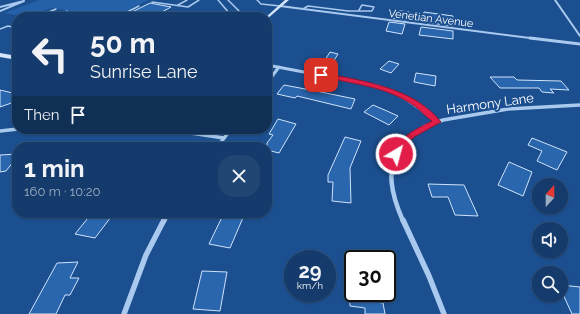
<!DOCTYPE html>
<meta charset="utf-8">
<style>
:root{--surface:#143b6b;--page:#214673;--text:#f1f3f6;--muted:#9dadc1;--line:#33557e}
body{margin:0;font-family:Raleway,sans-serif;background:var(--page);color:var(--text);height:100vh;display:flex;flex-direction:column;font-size:15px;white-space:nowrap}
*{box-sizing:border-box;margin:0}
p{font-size:13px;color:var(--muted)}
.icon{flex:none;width:22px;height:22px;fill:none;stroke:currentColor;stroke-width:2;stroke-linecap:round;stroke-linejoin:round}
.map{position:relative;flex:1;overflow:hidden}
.drawer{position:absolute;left:12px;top:142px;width:260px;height:76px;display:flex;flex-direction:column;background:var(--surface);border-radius:16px;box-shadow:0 1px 3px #0004,0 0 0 1px var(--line)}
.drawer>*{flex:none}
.top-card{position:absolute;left:12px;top:12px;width:260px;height:122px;border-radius:16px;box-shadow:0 1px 3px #0004,0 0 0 1px var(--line);background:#143b6b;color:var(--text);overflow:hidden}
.needle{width:26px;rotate:21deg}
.tools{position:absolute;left:532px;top:178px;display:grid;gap:8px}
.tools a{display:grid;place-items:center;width:36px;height:36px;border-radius:50%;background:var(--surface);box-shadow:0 1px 3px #0004,0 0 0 1px var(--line);font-size:20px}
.speed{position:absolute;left:284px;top:250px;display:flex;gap:8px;font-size:20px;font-weight:700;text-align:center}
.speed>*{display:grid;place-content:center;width:52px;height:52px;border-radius:50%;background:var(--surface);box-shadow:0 1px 3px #0004,0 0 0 1px var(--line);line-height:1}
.speed small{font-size:10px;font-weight:400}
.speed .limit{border:2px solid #111;border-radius:6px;background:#fff;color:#111}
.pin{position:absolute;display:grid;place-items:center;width:34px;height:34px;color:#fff;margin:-17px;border-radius:8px;box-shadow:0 2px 6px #0006}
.me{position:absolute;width:44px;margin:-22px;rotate:37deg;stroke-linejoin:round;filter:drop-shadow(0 0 3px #0008)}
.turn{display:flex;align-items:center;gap:14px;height:84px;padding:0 12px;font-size:18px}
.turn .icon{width:52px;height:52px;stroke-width:2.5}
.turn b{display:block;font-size:28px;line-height:34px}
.then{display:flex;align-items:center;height:38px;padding:0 12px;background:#0003;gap:8px;font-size:15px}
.round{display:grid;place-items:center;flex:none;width:42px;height:42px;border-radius:16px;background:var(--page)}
.headline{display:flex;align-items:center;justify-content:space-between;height:68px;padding:0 12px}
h1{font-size:24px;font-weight:700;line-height:30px}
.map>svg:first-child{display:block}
</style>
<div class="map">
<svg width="580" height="314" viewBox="0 0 580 314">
<rect width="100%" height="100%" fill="#1b4f8f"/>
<path fill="#2461a8" d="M39 0H149L113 17H72L71 15 77 12 52 8 27 17 4 13Z"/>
<path fill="#2a66ad" stroke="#cfe3fa" d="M150 3 171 7 153 17H122Z
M394 10 409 12 406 20 391 18Z
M424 12 453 16V26L422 22Z
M389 22 405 24 402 34 386 31Z
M421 27 453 31V39L419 35Z
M330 52 338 54 333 62 325 60Z
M389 61 399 64 391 73 380 69Z
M416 73 436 76 435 86 414 82Z
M490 77H514L517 80 561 81 569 90 550 89 554 93 542 92 539 88H500Z
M284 85 316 91 355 99 351 109 297 96 295 98 277 94Z
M0 90 17 94V101L0 107Z
M373 105 387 111 398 116 389 125 364 112Z
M278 119 296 124 279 153 267 150V143L273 135 269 134Z
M345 137 361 141 350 168 351 203 332 201 333 182H328V175Z
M532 138 567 152 557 170 537 161 542 151 528 145Z
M17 154V157L6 171 0 172V155Z
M509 162 532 172 523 196 498 185Z
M428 184 464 185 478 216 455 215 448 197H432Z
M92 213H114L95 238 75 234Z
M224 213H245L230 248 209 244Z
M78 262 70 278H79L70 295H65L56 314H29L57 263Z
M202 271 227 272 220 311 193 309Z
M561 285 580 287V314H572L561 290Z
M349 293H374L375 302 383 303 385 314H365V308L350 306Z"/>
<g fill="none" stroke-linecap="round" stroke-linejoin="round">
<path stroke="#a9c9ee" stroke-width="1.5" d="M218 0 230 14 239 15 254 12
M228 0 240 12
M257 0 261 4 280 6
M152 2 188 7 199 0
M178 5 187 0
M303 9 308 6 348 11H372L374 7 362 5 359 10
M45 14 63 17
M56 16 67 11
M36 17 56 9
M117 17 139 6
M0 29 8 26 17 28"/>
<path stroke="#a9c9ee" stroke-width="2" d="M555 0 580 36
M280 6 538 39
M0 7 24 1 0 11"/>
<path stroke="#a9c9ee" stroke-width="3" d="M530 38 580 44
M267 65 377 86
M267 83 279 67"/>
<path stroke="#a9c9ee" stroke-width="3.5" d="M372 85C397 90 417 106 437 122
M164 129 224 138
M0 131 18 129
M218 146 231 129
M401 146 416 132 425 126 443 120 508 109 580 105"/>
<path stroke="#a9c9ee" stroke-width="4.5" d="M402 145C384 168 392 196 403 221
M217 147 218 145
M164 221 168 213"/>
<path stroke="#a9c9ee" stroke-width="5.5" d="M403 220 429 276 444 314
M124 314 146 255 164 220"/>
<path fill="#d6e6fa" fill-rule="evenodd" d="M285 0H289L267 19V17H266Z
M0 53 17 56V60L0 57Z"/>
</g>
<path fill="#e11d48" stroke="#92132f" d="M319 73C327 72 336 76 344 77 379 84 418 93 441 122L414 137 404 147 399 156H392L391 154C402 135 413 131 432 121 426 117 421 111 416 107 387 86 352 84 319 76Z"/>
<g text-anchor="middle" stroke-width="4" stroke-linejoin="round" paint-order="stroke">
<g font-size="11" fill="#fff" stroke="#1b4f8f">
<text transform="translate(431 18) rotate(7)" y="4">Venetian Avenue</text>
</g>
<g font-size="13" fill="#fff" stroke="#1b4f8f">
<text transform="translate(490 103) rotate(-8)" y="5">Harmony Lane</text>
</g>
</g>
</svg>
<div class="tools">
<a><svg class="needle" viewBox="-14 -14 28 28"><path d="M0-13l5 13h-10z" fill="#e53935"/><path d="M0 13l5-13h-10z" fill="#9dadc1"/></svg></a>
<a><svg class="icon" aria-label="sound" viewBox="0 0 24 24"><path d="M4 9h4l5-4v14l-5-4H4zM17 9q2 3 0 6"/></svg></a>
<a><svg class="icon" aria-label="search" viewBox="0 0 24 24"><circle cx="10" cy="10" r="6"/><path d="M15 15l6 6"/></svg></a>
</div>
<div class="speed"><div>29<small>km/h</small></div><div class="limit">30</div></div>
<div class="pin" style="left:321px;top:75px;background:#d93025"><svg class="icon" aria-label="arrive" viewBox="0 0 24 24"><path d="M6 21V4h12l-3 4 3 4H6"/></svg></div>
<svg class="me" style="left:396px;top:154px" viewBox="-20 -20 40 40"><circle r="17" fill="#e11d48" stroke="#fff" stroke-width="3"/><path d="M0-11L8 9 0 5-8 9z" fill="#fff"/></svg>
<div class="top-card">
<div class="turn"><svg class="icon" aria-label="left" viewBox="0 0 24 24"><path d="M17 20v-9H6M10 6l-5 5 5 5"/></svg><div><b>50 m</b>Sunrise Lane</div></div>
<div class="then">Then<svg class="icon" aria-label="arrive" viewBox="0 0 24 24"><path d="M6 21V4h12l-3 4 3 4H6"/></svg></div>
</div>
<section class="drawer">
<div class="headline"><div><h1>1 min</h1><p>160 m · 10:20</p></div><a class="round"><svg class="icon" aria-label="close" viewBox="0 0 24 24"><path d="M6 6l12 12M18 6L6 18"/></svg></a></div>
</section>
</div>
